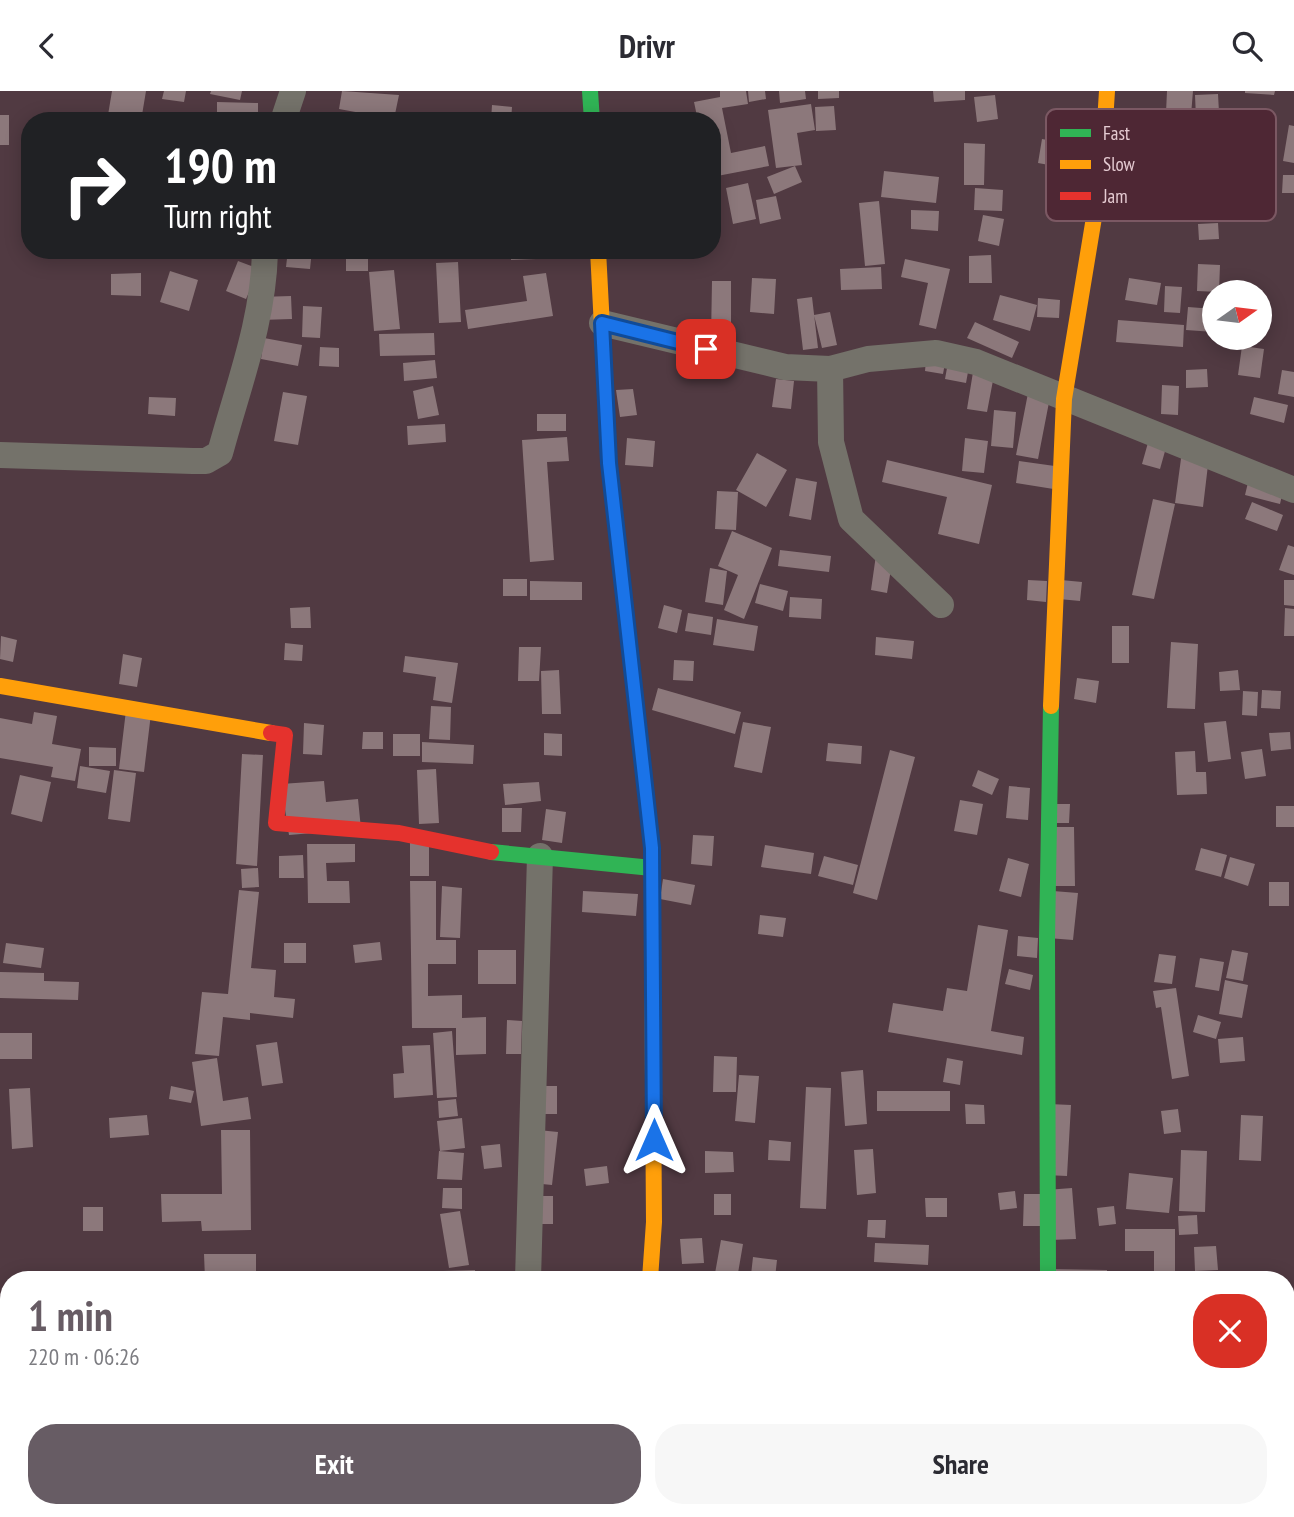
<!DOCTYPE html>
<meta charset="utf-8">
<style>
:root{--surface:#fff;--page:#f7f7f7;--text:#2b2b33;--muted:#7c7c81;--accent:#675c64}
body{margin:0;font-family:"PT Sans Narrow",sans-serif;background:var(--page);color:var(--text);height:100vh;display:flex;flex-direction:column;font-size:26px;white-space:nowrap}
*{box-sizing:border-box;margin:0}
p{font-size:23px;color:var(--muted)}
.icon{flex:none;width:38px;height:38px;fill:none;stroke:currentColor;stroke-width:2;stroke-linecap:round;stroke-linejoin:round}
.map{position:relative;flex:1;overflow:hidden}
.sheet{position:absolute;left:0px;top:1180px;width:1295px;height:247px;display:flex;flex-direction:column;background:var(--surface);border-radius:28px 28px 0 0;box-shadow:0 4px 18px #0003}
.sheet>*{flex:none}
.banner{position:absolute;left:21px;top:21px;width:700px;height:147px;border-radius:28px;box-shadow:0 4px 18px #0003;background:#202124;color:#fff;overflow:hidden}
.needle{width:46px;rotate:76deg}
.buttons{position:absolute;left:1202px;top:189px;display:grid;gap:14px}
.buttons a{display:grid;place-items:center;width:70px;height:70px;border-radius:50%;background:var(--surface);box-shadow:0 4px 18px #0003;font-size:35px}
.pin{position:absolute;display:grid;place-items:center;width:60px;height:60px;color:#fff;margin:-30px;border-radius:14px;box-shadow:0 4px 10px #0006}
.me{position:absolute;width:77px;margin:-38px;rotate:0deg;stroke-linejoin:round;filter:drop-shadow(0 0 5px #0008)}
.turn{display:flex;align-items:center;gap:24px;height:147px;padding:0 28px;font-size:32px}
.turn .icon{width:91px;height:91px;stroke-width:2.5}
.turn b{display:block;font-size:49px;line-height:60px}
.round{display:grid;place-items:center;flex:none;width:74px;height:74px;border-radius:28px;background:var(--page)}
.overview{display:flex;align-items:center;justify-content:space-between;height:119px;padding:0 28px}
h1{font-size:42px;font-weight:800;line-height:52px;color:var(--accent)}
.button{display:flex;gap:14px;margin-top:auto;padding:14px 28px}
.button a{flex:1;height:80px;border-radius:28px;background:var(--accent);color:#fff;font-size:28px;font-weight:800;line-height:80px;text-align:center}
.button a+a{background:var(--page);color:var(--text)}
header{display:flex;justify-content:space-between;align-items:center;height:91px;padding:0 28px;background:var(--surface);font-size:32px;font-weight:800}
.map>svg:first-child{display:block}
</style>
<header><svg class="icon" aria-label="back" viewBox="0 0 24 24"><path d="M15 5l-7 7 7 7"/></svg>Drivr<svg class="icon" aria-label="search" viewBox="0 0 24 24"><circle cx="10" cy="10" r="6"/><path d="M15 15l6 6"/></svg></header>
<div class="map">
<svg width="1294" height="1426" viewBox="0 0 1294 1426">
<rect width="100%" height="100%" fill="#513a42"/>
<path fill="#8c787b" d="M112 0H146L141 30H107Z
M164 0H186L184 11 162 8Z
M211 0H242L240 9 210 3Z
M342 0 399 4 394 28 339 18Z
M720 0H746L748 13 722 17 731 62 765 55 769 75 712 86V30H698L694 11 720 6Z
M748 0H765L766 8 749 11Z
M779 0H805L806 8 780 12Z
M818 0H839V7L818 8Z
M933 0H965V9L934 11Z
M1167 0H1193L1191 24 1166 22Z
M1245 0H1275L1274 4 1245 2Z
M1218 3 1223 94 1199 95 1195 4Z
M995 4 998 28 977 31 974 6Z
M217 11 258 12V30H217Z
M811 13 815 39 797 42 802 74 776 77 768 19Z
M492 14 512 16 511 30H491Z
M834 15 836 39 816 40 815 16Z
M0 24H9V54H0Z
M1289 34 1294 35V72L1283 70Z
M1042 48 1086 56 1082 80 1038 72Z
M964 52 985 53 984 94H964Z
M795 75 802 91 774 103 767 86Z
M884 80 939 86 936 112 881 106Z
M1283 84H1294V102H1282Z
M748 92 756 128 733 133 726 97Z
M975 97 1003 99 1002 120 974 119Z
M776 105 781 128 760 133 756 109Z
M879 110 885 173 865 175 859 112Z
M911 119 939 120 938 140 911 138Z
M983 124 1004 128 999 155 978 150Z
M1218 132 1219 148 1199 149 1198 133Z
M180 159H203L202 166Z
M288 159H312L310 178 286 176Z
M465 159H491V163L465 162Z
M511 159H536V168L511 169Z
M539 159H572V164L539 163Z
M346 164H368V180H346Z
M991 164 992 192H969V165Z
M905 168 950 178 936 238 919 234 928 192 901 186Z
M238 170 259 178 246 208 226 200Z
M458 171 461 231 439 232 436 172Z
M1198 173 1220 174 1219 201 1197 200Z
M881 176 882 198 841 199 840 178Z
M394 179 400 238 374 240 369 181Z
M170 180 198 189 189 220 160 211Z
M141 182V205L111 204V183Z
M546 182 553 225 468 238 465 219 527 210 523 185Z
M752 187 776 188 774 223 750 221Z
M1129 187 1161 192 1157 214 1125 209Z
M712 190H731V247H711Z
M1165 195 1182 196 1180 222 1164 221Z
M1000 204 1037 214 1030 240 993 229Z
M291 205 292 228 260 229 259 206Z
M812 206 818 257 803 259 797 208Z
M1038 207 1060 209 1059 227 1037 226Z
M303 215 322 216 320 247 302 246Z
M1188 216 1214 218V241L1186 239Z
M830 221 837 254 822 257 814 224Z
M1118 229 1184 234 1183 256 1116 251Z
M975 231 1019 251 1012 267 967 247Z
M434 242 435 264 380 265 379 243Z
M264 247 302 254 298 275 261 268Z
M1243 247H1260V251L1243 250Z
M1242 255 1264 258 1260 287 1238 284Z
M320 256 339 257V276L319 275Z
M927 258 947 261 943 283 925 280Z
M949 266 970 270 966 292 945 288Z
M435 269 437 287 404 290 403 272Z
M974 275 995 279 987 321 967 318Z
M1207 278 1208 296 1186 297V279Z
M1282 279 1294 281V306L1278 303Z
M776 288 794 290 791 318 772 316Z
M1162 294 1179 295 1178 324 1161 323Z
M433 295 439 324 418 328 413 300Z
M1029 297 1051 301 1038 368 1016 364Z
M633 298 637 324 620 326 616 299Z
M283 301 307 305 298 354 274 350Z
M149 306 176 307 175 325 148 323Z
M1254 306 1288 314 1284 332 1250 323Z
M994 319 1016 321 1013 357 991 355Z
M537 323H566V340H537Z
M445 333 446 351 408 354 407 335Z
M1151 341 1169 346 1160 378 1142 373Z
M567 346 569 370 547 371 554 469 530 471 522 349Z
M627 347 655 350 653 376 625 374Z
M965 347 988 350 984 382 962 380Z
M1183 353 1210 357 1203 416 1175 412Z
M757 362 787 379 766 416 736 399Z
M887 369 992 394 979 453 938 443 947 406 882 391Z
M1019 370 1069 377 1066 400 1016 392Z
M1251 379 1286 387 1280 413 1245 404Z
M796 387 817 391 811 429 789 425Z
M717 400 738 401 736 439 715 438Z
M1153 408 1175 413 1154 508 1132 504Z
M1252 411 1283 424 1277 440 1245 428Z
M732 440 772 457 744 528 724 519 738 484 718 475Z
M1288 454 1294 456V484L1279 479Z
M780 459 831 465 829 481 778 475Z
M876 464 893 466 887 502 871 499Z
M710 477 727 480 723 514 705 511Z
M503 488H527V505H503Z
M1028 489 1047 490 1046 511 1027 509Z
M1061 489 1082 491 1080 510 1059 508Z
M1284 489H1294V515L1284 514Z
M530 490 582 491V509H530Z
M760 493 788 500 783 520 755 512Z
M790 506 822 508 821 528 789 526Z
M664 514 682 519 677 542 658 537Z
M310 516 311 537H291L290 517Z
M1285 517 1294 518V545H1284Z
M688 522 713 526 711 544 685 540Z
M717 528 758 535 754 560 713 554Z
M1112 535H1129V572H1112Z
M1 545 17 549 13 571 0 568Z
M876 546 914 550 912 568 875 564Z
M1171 551 1198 553 1195 618 1167 617Z
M285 552 303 554 302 570 284 569Z
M519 556H541L539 590H518Z
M123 563 142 567 137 596 119 593Z
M405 565 458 572 452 612 433 609 436 586 403 581Z
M674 569 694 570 693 590 673 589Z
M559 579 561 623H542L541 580Z
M1238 579 1240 599 1220 600 1219 581Z
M1077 587 1099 590 1096 612 1074 608Z
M658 597 741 621 735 643 652 619Z
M1262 599 1281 600 1280 618 1261 617Z
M1243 600 1258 601 1257 625 1242 624Z
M127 611 152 614 144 681 119 678Z
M431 615 451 616 450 649 429 648Z
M34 621 57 625 52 653 81 658 75 690 51 686 53 676 0 667V627L32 633Z
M1226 630 1231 668 1208 671 1204 632Z
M743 631 771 636 762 682 734 676Z
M304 632 324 634 322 664 303 663Z
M363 641H383V658H362Z
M1290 641 1291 658 1271 660 1269 642Z
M544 642 562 643V665L544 664Z
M393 643H420V665H393Z
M422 651 474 654 473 673 422 671Z
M828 652 862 655 861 673 826 670Z
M89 656 116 657V675H89Z
M1262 658 1266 685 1245 688 1241 661Z
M890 659 915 666 877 809 853 802Z
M1195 660 1196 681H1206L1207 703 1177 704 1175 661Z
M242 663 263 664 257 775 236 773Z
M80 675 110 680 106 702 77 697Z
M436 678 439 732 419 733 417 679Z
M114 679 136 682 130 731 108 728Z
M978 679 999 688 992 704 972 695Z
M20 684 51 691 42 731 11 723Z
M324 690 326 711 358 708 361 738 289 744 281 693Z
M539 691 541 710 505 714 503 693Z
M1009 695 1030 697 1028 729 1006 727Z
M960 709 983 713 977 744 954 740Z
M1053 713H1070L1069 732H1053Z
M1276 715H1294V736H1276Z
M502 717H522L521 741H502Z
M546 718 566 721 562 752 542 749Z
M1049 736H1074L1075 795H1050Z
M693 744 714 745 712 775 691 773Z
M410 747H429V785H410Z
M307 753H355V771L326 772 327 790H349L350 812H308Z
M765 754 814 762 811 783 761 776Z
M1201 757 1227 764 1221 786 1195 779Z
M303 764 304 787H279V765Z
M824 765 858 774 853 794 818 785Z
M1230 766 1255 773 1248 795 1224 787Z
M1008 767 1029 773 1021 806 999 800Z
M258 777 259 796 242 797 241 778Z
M663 788 695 794 691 814 660 808Z
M410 790H436V849H456V873H428V905L462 904V927L486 926V963L456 964V937H412Z
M1269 791H1289V815H1269Z
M442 795 462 797 460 847 440 846Z
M239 799 259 801 251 877 276 879 274 906 295 908 293 927 250 922V929L223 926 219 965 195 963 202 901 228 903Z
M583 800 638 803 636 825 582 821Z
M1053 800 1078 802 1073 849 1048 847Z
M760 824 786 827 783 846 758 843Z
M978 834 1008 839 991 940 1024 946 1022 964 888 941 893 912 943 920 947 897 967 900Z
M1018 845 1038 847 1037 867 1017 865Z
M380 851 382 869 355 872 353 854Z
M6 852 44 857 41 877 3 872Z
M284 852H306V872H284Z
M478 859H516V893H478Z
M1232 859 1248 862 1243 890 1226 887Z
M1159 863 1176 865 1172 893 1154 891Z
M1200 867 1224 871 1219 900 1195 896Z
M1009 878 1033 884 1030 899 1005 893Z
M0 881 44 882V890L79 891 78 909 0 907Z
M1225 889 1248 894 1242 927 1219 923Z
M1176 897 1189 985 1172 988 1161 916 1156 917 1153 900Z
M1198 924 1221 931 1216 948 1193 941Z
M507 929 522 930 521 963H506Z
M452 940 457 1006 437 1007 433 942Z
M0 942H32V968H0Z
M1243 946 1245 970 1220 972 1218 948Z
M277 951 283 992 262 995 256 954Z
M430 954 433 1004 394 1007 393 983 404 982 402 955Z
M714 965 737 966 736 1001H713Z
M217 967 223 1010 248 1006 251 1028 201 1035 192 971Z
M947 967 963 970 960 994 943 991Z
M863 979 867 1033 845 1035 841 981Z
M739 984 759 985 755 1032 735 1030Z
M171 995 194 1000 191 1012 169 1008Z
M538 995H557V1023H538Z
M806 996 831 997 826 1118 800 1117Z
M30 997 33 1056 12 1058 9 998Z
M877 1000H950V1020H877Z
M456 1008 458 1025 439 1027 438 1010Z
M965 1013 984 1014 985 1033H966Z
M1049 1013 1071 1014 1067 1085 1045 1084Z
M1178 1018 1181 1041 1164 1043 1161 1020Z
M147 1024 149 1044 110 1047 109 1027Z
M1241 1024 1263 1025 1261 1070 1239 1069Z
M462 1027 465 1057 440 1060 437 1030Z
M221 1039H250L251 1139 202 1140 201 1130 162 1131 161 1103H222Z
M538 1039 558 1041 552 1094 532 1092Z
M769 1049 791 1051 790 1070 768 1069Z
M500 1053 502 1076 484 1078 481 1055Z
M873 1058 876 1102 857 1104 854 1059Z
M1181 1059 1207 1060 1205 1121 1179 1120Z
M439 1060 464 1062 462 1089 437 1088Z
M705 1060 733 1061 734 1081 705 1082Z
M607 1075 609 1092 586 1095 584 1078Z
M1129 1082 1173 1087 1169 1122 1126 1118Z
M443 1097H462V1118L442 1117Z
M1072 1097 1076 1148 1050 1149 1046 1099Z
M1015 1100 1017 1117 1000 1119 998 1102Z
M714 1103H731V1124H714Z
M1024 1103H1045L1044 1135H1023Z
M529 1105H553V1133H529Z
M925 1107H947V1126H926Z
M1114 1115 1116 1133 1099 1135 1097 1117Z
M83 1116H103V1140H83Z
M460 1120 469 1174 449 1177 440 1123Z
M1197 1124 1198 1143 1179 1144 1178 1125Z
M868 1129H886L885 1147 867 1146Z
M1125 1138H1175V1187H1154V1160H1125Z
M702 1147 704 1172 682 1173 680 1148Z
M721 1149 743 1153 737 1188H714Z
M875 1152 929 1154 928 1174 874 1171Z
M1216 1155 1218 1179 1195 1180 1194 1156Z
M204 1163H256V1188H205Z
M753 1166 777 1169 775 1187 751 1184Z
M1046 1178 1107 1179V1188H1046Z
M475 1179V1188H443V1180Z
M1244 1183 1245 1188H1183V1185Z
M0 1245H9V1266L0 1267Z
M9 1315V1340H0V1316Z
M9 1343V1372L0 1373V1344Z
M1286 1406 1294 1408 1292 1426H1273L1275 1418H1286Z
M239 1418H294L293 1426H243L237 1425Z
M365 1418H373L404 1426H363Z
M419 1418H438V1426H419Z
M705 1418H724V1426H704Z
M0 1419 25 1420V1426H0Z
M308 1421 345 1423V1426H307Z
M1147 1421 1171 1424V1426H1146Z"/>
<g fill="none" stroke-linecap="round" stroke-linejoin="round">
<path stroke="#74726a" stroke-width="26" d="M283 30 293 0
M602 232 785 276 830 278 868 268 936 262 976 271 1294 399
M830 278 831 351 851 428 941 514
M0 364 193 370H206L220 362C238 295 264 229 265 159
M528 1188 540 765
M472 1418 503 1426"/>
<path stroke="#30b455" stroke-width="16" d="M590 0 592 30
M491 761 652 777
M1048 1188 1047 847 1051 615
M1286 1327 1294 1328
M633 1418V1426"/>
<path stroke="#ff9f0a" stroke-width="16" d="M598 159 609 372 630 560
M0 595 271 642
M1051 615 1064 308 1102 78 1107 0
M650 1188 654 1131 652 846"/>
<path stroke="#e5322d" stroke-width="16" d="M630 560 652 757V846
M271 642 285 644 276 732 399 742 491 761"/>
</g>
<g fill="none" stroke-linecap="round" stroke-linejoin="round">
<defs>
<path id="route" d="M654 1049 652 757 609 372 602 232 706 258"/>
</defs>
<use href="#route" stroke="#114b97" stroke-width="18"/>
<use href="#route" stroke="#1a73e8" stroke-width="12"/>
</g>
<rect x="1046" y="18" width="230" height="112" rx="10" fill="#4e2734" stroke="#7b5863" stroke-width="2"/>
<rect x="1060" y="38" width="31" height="8" fill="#30b455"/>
<rect x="1060" y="69" width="31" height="9" fill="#ff9f0a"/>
<rect x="1060" y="101" width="31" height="8" fill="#e5322d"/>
<g font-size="19" fill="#e5cbd2">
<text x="1103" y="49">Fast</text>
<text x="1103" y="80">Slow</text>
<text x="1103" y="112">Jam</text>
</g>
</svg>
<div class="buttons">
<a><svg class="needle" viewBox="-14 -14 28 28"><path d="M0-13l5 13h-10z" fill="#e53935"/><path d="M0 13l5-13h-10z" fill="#7c7c81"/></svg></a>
</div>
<div class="pin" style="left:706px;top:258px;background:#d93025"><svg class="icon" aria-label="arrive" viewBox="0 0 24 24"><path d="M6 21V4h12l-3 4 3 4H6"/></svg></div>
<svg class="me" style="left:654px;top:1049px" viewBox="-20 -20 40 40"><path d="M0-17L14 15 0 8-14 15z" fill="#1a73e8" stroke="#fff" stroke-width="4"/></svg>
<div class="banner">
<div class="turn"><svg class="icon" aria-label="right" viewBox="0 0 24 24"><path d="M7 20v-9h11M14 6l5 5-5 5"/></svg><div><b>190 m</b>Turn right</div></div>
</div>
<section class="sheet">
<div class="overview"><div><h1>1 min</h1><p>220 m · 06:26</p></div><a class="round" style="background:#d93025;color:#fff"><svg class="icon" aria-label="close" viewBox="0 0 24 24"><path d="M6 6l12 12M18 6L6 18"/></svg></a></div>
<div class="button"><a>Exit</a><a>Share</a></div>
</section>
</div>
